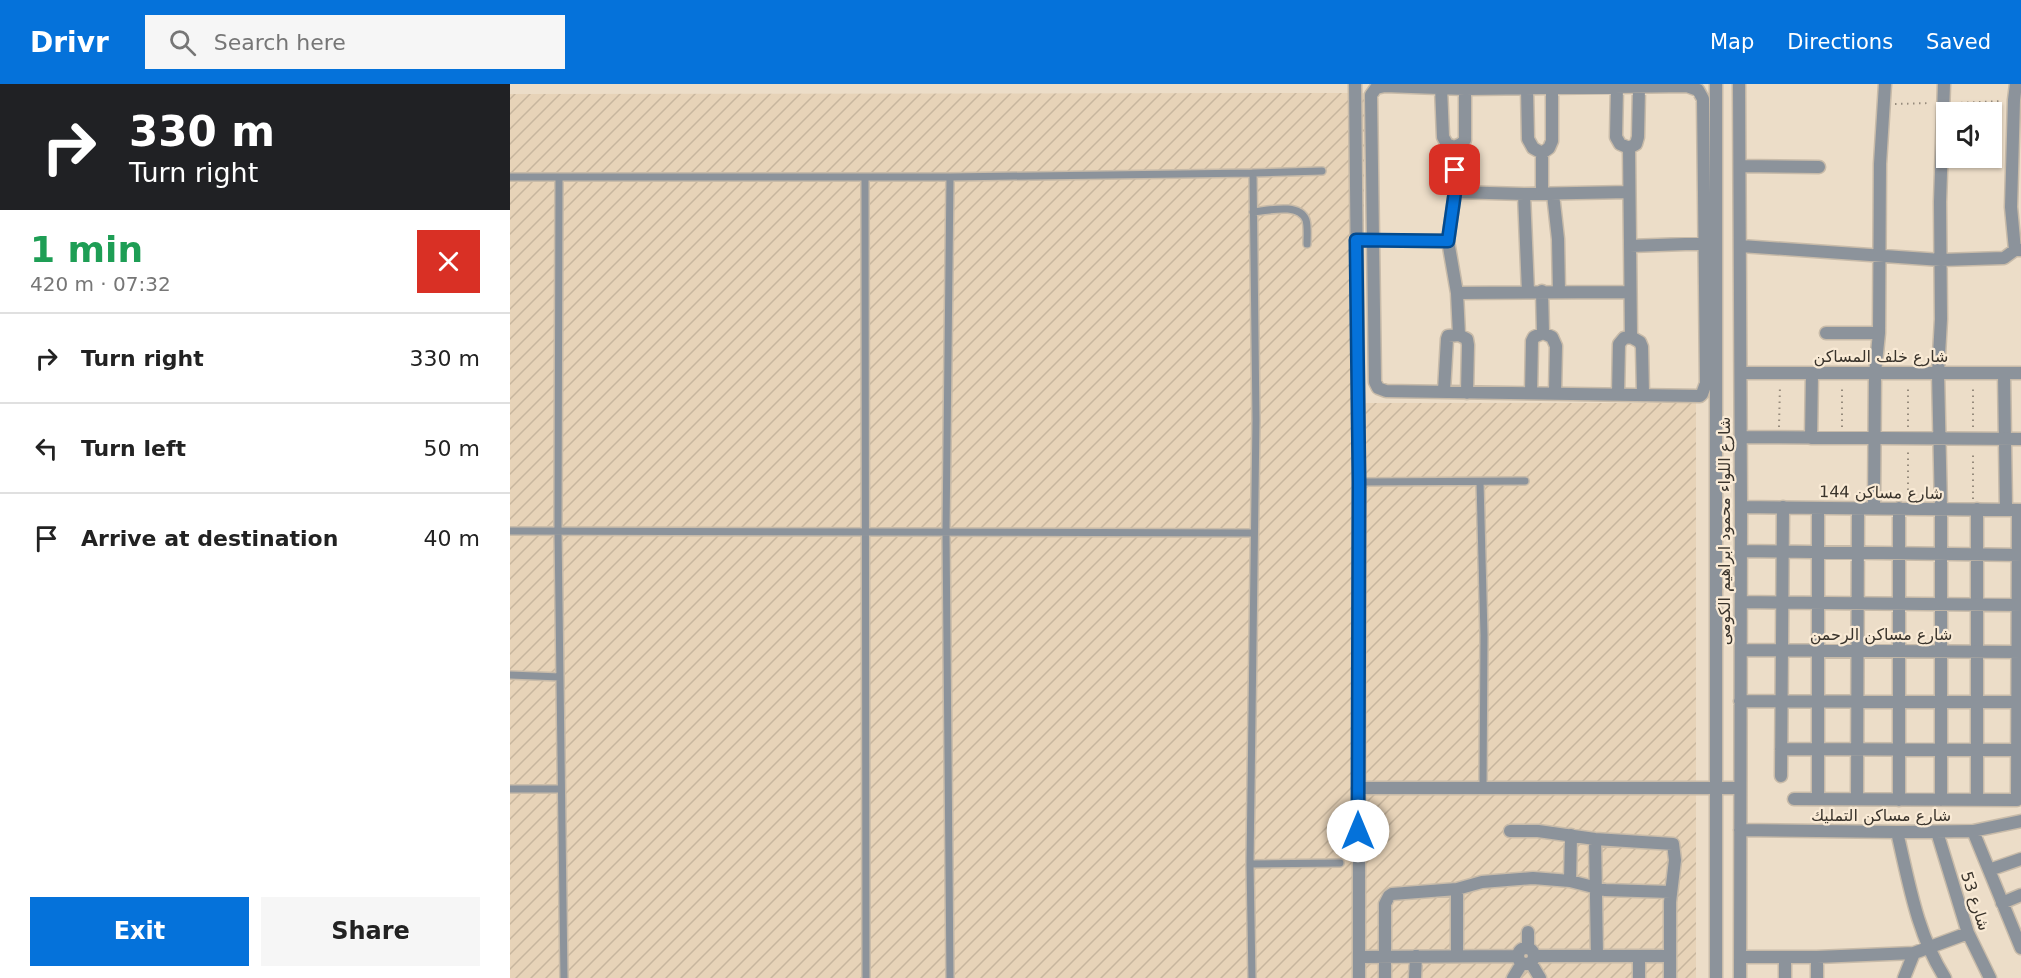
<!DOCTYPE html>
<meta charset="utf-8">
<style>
:root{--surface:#fff;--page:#f6f6f6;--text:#222;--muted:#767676;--line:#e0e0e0;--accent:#0572da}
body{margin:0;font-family:"DejaVu Sans","Noto Naskh Arabic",sans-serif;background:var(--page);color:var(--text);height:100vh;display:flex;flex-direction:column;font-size:22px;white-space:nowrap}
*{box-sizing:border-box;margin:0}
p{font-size:20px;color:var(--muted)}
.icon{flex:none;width:33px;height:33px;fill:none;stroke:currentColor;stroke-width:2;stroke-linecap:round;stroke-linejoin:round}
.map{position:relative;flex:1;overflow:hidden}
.panel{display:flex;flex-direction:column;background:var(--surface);width:510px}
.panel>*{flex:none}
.guide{background:#202124;color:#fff;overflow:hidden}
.fabs{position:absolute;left:1426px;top:18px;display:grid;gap:12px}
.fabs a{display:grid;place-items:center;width:66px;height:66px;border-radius:0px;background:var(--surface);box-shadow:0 2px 4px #0004;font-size:30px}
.pin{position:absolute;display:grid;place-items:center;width:51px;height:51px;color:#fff;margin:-26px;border-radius:12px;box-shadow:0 3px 9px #0006}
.me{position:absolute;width:66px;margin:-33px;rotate:0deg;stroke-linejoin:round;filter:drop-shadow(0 0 4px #0008)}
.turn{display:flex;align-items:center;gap:21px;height:126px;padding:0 30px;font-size:27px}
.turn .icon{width:78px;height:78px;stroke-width:2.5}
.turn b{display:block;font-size:42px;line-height:51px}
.round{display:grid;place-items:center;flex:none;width:63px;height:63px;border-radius:0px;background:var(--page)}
.headline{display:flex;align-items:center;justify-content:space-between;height:102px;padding:0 30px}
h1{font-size:36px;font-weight:700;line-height:45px;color:#1e9e55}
.action{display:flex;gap:12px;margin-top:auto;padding:12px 30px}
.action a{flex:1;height:69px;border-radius:0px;background:var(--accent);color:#fff;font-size:24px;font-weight:700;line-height:69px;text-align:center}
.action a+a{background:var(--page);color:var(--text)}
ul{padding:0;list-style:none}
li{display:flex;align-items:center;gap:18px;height:90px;padding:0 30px;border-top:2px solid var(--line)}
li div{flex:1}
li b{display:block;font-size:22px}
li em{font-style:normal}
header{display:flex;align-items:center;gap:36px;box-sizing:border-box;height:84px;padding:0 30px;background:var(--accent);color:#fff}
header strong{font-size:28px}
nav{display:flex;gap:33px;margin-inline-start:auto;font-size:21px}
.search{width:420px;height:54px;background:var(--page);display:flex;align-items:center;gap:15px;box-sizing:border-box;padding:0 21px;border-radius:0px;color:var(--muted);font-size:22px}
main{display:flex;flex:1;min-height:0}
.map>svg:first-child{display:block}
</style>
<header>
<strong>Drivr</strong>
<div class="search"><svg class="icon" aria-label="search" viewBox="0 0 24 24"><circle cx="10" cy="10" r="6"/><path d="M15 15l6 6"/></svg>Search here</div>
<nav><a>Map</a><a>Directions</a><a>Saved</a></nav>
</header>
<main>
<section class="panel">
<div class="guide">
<div class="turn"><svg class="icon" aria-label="right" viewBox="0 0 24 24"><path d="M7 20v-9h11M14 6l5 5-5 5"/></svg><div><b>330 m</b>Turn right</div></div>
</div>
<div class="headline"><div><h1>1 min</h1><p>420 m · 07:32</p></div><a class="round" style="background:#d93025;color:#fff"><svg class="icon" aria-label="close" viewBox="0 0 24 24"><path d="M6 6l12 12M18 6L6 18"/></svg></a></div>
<ul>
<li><svg class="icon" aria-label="right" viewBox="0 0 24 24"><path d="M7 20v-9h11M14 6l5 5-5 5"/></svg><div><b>Turn right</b></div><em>330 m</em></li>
<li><svg class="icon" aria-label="left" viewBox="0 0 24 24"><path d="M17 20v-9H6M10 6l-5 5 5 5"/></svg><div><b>Turn left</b></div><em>50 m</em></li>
<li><svg class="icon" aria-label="arrive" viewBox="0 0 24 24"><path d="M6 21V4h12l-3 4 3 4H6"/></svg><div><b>Arrive at destination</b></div><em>40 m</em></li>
</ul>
<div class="action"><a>Exit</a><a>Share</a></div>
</section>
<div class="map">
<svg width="1511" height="894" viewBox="0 0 1511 894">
<defs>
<pattern id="industrial-furrows" width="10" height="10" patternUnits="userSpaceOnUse" patternTransform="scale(1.5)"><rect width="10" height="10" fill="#e7d3b8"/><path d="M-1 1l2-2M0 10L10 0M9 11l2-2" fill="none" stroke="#c7b69e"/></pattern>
</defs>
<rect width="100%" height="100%" fill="#ecddc8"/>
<path fill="url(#industrial-furrows)" d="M854 9V319H1186V894H0V10Z"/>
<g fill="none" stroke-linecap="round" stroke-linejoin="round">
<defs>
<path id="lane" d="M743 89 812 87
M1 93H440L743 89 746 336 740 780 742 894
M49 93 48 447 54 894
M355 93 356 894
M440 93 436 448 440 894
M743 128C757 127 789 118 796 136 798 143 797 153 797 160
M849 398 1015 397
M970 398 974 551 973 704
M0 447 744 449
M0 591 50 593
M0 705H51
M740 780 830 779"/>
<path id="street" d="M845 0 849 398V894
M1206 0V894
M1229 0 1231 423 1230 894
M875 2 955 5 1177 2 1188 6 1193 15 1196 299 1192 310 1190 312 876 307 868 304 865 298 861 11 866 4Z
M931 3 933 53 937 60 944 63 951 60 955 56V5
M1107 3 1106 53 1110 60 1119 64
M1017 4 1018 55 1023 64 1032 69 1039 64 1042 57V3
M1129 4 1128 53 1126 60 1119 64 1121 253 1130 258 1132 263 1133 310
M1032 69V110
M1230 82 1309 83
M945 108 1014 110 1119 108
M1014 110 1018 208
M1043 110 1048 155 1049 208
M846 156 938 157 945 108 944 63
M938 157 947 209 949 251
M1120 162 1203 159
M1231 162 1431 176 1494 174 1505 166H1511
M1505 166 1501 123 1504 16 1506 0
M1032 207 1033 249
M947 209 1120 208
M1316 249H1369
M1231 289H1511
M1494 289 1496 426
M934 307 937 255 938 252 949 251 957 255 958 261 957 309
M1021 309 1022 257 1024 253 1033 249 1042 253 1046 262 1045 309
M1108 311 1109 260 1114 254 1121 253
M1231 353 1511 355
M1301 354 1302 289
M1231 423 1511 426
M1364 424 1365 289 1369 249 1370 80 1375 0
M1231 467 1511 471
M1231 518 1511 521
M1231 566 1511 568
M1230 617 1511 618
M1271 665 1511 666
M1271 692 1273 423
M848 704H1230
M1284 715 1507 716 1508 426
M1308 715V424
M1347 715 1348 424
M1389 716V424
M1431 716V425L1428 289 1431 235 1430 118 1434 0
M1467 716V425
M1230 746 1387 748 1463 747 1511 737
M1000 747H1028L1085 755 1163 760 1165 776 1160 818V894
M1463 747 1511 864
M1387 748C1399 799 1407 850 1435 894
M1427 748 1458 849 1480 894
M1085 755 1087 872
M1479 786 1511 775
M1060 797 1061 751
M947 805V872
M1492 819 1511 811
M1018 848V864
M1008 872a8 8 0 1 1 16 0a8 8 0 1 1-16 0Z
M1025 872H1160
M1129 872V894
M849 873 1008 872
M1230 873H1307L1404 869 1458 849
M1307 873V894
M1021 879 1030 894
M875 894V820L879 812 882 810 947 805 972 798 1023 794 1060 797 1095 806 1161 808
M905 894 906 872
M1003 894 1012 879
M1275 894V873
M1394 894 1404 869"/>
</defs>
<use href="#lane" stroke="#c8bba9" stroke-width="10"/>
<use href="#street" stroke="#c8bba9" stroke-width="15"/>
<path stroke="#968b7c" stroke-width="2" stroke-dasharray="1.5 4.5" stroke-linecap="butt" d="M1445 19 1493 17
M1385 20 1421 19
M1269 343 1270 301
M1332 343V301
M1398 343V301
M1463 343V301
M1398 412V367
M1463 415V367"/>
<use href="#lane" stroke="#8c939b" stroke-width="7"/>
<use href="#street" stroke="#8c939b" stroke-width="12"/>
</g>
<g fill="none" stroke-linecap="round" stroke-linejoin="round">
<defs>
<path id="route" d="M848 747 849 398 846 156 938 157 945 108V86"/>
</defs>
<use href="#route" stroke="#034a8e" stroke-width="15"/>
<use href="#route" stroke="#0572da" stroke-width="10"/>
</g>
<g text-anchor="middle" stroke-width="4.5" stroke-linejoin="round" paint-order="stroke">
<g font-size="16" fill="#3a342c" stroke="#f9ead5">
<text x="1371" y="278">شارع خلف المساكن</text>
<text transform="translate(1371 408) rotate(1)" y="6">شارع مساكن 144</text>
<text transform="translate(1214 447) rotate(-90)" y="6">شارع اللواء محمود ابراهيم الكومى</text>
<text x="1371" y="556">شارع مساكن الرحمن</text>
<text x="1371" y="737">شارع مساكن التمليك</text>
<text transform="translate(1466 817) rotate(72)" y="6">شارع 53</text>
</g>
</g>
</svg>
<div class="fabs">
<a><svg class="icon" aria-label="sound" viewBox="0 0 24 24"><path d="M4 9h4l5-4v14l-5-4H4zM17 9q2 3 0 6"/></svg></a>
</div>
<div class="pin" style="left:945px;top:86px;background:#d93025"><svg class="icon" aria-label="arrive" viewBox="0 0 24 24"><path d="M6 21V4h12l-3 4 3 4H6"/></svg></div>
<svg class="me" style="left:848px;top:747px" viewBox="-20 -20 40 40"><circle r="19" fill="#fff"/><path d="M0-13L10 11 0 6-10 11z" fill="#0572da"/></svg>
</div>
</main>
